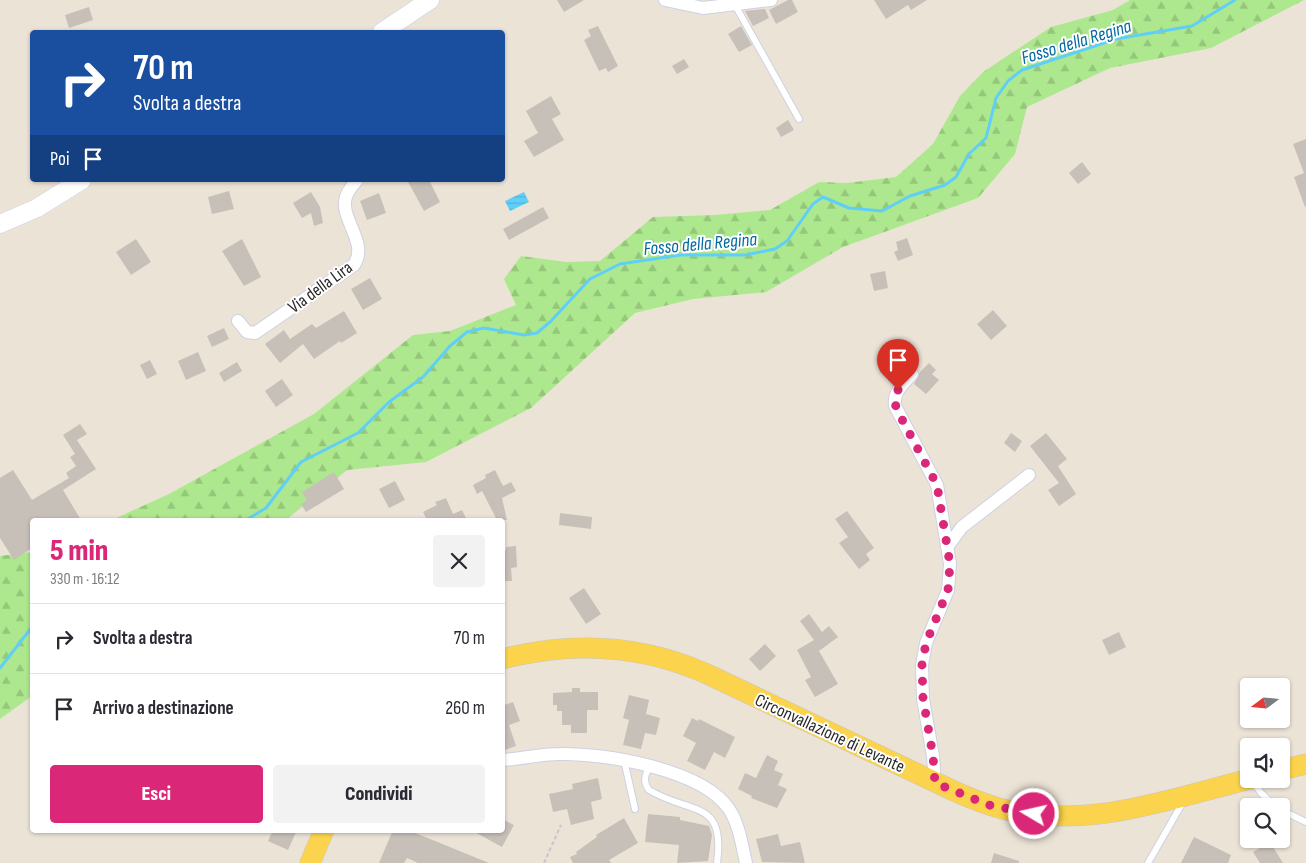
<!DOCTYPE html>
<html lang="it">
<meta charset="utf-8">
<style>
:root{--surface:#fff;--page:#f2f2f3;--text:#2b2b33;--muted:#7c7c81;--line:#e1e1e2;--accent:#db2777}
body{margin:0;font-family:"Sofia Sans Condensed",sans-serif;background:var(--page);color:var(--text);height:100vh;display:flex;flex-direction:column;font-size:19px;white-space:nowrap}
*{box-sizing:border-box;margin:0}
p{font-size:16px;color:var(--muted)}
.icon{flex:none;width:28px;height:28px;fill:none;stroke:currentColor;stroke-width:2;stroke-linecap:round;stroke-linejoin:round}
.map{position:relative;flex:1;overflow:hidden}
.drawer{position:absolute;left:30px;top:518px;width:475px;height:315px;display:flex;flex-direction:column;background:var(--surface);border-radius:5px;box-shadow:0 1px 4px #0004}
.drawer>*{flex:none}
.hud{position:absolute;left:30px;top:30px;width:475px;height:152px;border-radius:5px;box-shadow:0 1px 4px #0004;background:#1a4fa0;color:#fff;overflow:hidden}
.needle{width:32px;rotate:254deg}
.fabs{position:absolute;left:1240px;top:678px;display:grid;gap:10px}
.fabs a{display:grid;place-items:center;width:50px;height:50px;border-radius:5px;background:var(--surface);box-shadow:0 1px 4px #0004;font-size:25px}
.pin{position:absolute;display:grid;place-items:center;width:42px;height:42px;color:#fff;margin:-51px -21px;border-radius:50% 50% 50% 0;rotate:-45deg;box-shadow:0 0 5px #0007}
.pin .icon{rotate:45deg}
.me{position:absolute;width:55px;margin:-28px;rotate:279deg;stroke-linejoin:round;filter:drop-shadow(0 0 4px #0008)}
.turn{display:flex;align-items:center;gap:18px;height:105px;padding:0 20px;font-size:22px}
.turn .icon{width:65px;height:65px;stroke-width:2.5}
.turn b{display:block;font-size:35px;line-height:42px}
.then{display:flex;align-items:center;height:48px;padding:0 20px;background:#0003;gap:10px;font-size:19px}
.round{display:grid;place-items:center;flex:none;width:52px;height:52px;border-radius:5px;background:var(--page)}
.headline{display:flex;align-items:center;justify-content:space-between;height:85px;padding:0 20px}
h1{font-size:30px;font-weight:800;line-height:38px;color:var(--accent)}
.cta{display:flex;gap:10px;margin-top:auto;padding:10px 20px}
.cta a{flex:1;height:58px;border-radius:5px;background:var(--accent);color:#fff;font-size:20px;font-weight:800;line-height:58px;text-align:center}
.cta a+a{background:var(--page);color:var(--text)}
ul{padding:0;list-style:none}
li{display:flex;align-items:center;gap:15px;height:70px;padding:0 20px;border-top:1px solid var(--line)}
li div{flex:1}
li b{display:block;font-size:19px}
li em{font-style:normal}
.map>svg:first-child{display:block}
</style>
<div class="map">
<svg width="1306" height="863" viewBox="0 0 1306 863">
<defs>
<pattern id="forest-firs" width="22" height="20" patternUnits="userSpaceOnUse" patternTransform="scale(1.25)"><rect width="22" height="20" fill="#ade88e"/><path d="M5 1l3.5 6h-7zM16 11l3.5 6h-7z" fill="#95c77a"/></pattern>
<pattern id="water-rules" width="6" height="5" patternUnits="userSpaceOnUse" patternTransform="scale(1.25)"><rect width="6" height="5" fill="#60cff8"/><path d="M0 2.5h6" fill="none" stroke="#53b2d5"/></pattern>
</defs>
<rect width="100%" height="100%" fill="#ece3d7"/>
<path fill="url(#forest-firs)" d="M1130 0H1304L1211 48 1110 68 1027 107 1015 154 978 198 843 247 766 292 693 299 635 313 531 408 426 462 347 470 286 520H112L169 494 314 414 413 335 450 331 516 305 504 279 521 256 566 262 600 261 653 217 715 215 770 210 819 182 847 183 896 177 933 144 960 96 983 72 1051 27 1113 10Z
M32 552V696L0 719V556Z"/>
<path fill="url(#water-rules)" d="M524 192 529 202 510 211 505 201Z"/>
<g fill="none" stroke-linecap="round" stroke-linejoin="round">
<path stroke="#60cff8" stroke-width="3" d="M246 520 266 508 301 462 358 433 389 402 423 377 450 346 467 332 484 328 524 335 537 333 551 321 590 279 620 264 680 255H745L775 249 787 241 813 204 823 197 849 208 882 211 910 196 945 185 956 177 969 154 986 138 996 98 1008 81 1022 70 1116 39 1192 26 1235 0
M0 668 32 627"/>
</g>
<path fill="#c7c0b8" d="M557 0H584L564 12Z
M788 0H792L798 12 776 24 769 10Z
M874 0H927L911 10 908 5 886 19Z
M89 7 93 20 69 28 65 15Z
M765 9 769 18 753 26 745 11Z
M598 26 618 66 608 72 606 68 599 71 584 40 591 36 588 30Z
M741 26 752 45 739 52 728 34Z
M684 59 689 67 677 74 672 66Z
M551 96 561 114 552 119 564 140 534 157 524 141 538 133 526 111Z
M788 120 794 130 781 137 776 128Z
M1306 139V206L1305 207 1294 177 1304 173 1293 144Z
M1082 162 1091 174 1078 184 1069 173Z
M407 180H429L440 202 424 211Z
M229 191 234 209 212 214 208 197Z
M311 192 320 207 323 223 314 226 311 213 302 218 293 203Z
M379 193 386 213 367 220 360 201Z
M543 207 549 218 509 240 503 229Z
M907 238 913 255 898 261 894 252 898 250 896 242Z
M136 239 151 262 131 275 116 252Z
M242 239 261 277 244 286 222 251Z
M885 271 888 288 874 291 870 274Z
M370 278 382 299 363 310 351 289Z
M993 310 1007 326 991 340 977 324Z
M344 311 357 333 341 343 340 341 314 359 303 344 280 363 265 344 284 330 290 339 312 324 316 328Z
M224 328 229 339 212 347 207 336Z
M198 352 206 371 186 380 178 361Z
M150 360 157 374 147 379 140 365Z
M237 362 242 371 224 382 219 373Z
M929 363 936 370 932 374 939 380 926 394 914 384 920 372Z
M282 379 293 395 276 407 265 391Z
M80 424 87 434 77 440 96 469 63 490 81 520H32V548L14 560 0 538V478L13 470 32 500 69 478 66 473 76 466 70 457 75 454 63 435Z
M1011 433 1022 441 1015 452 1004 443Z
M1046 433 1067 459 1058 466 1076 494 1059 506 1048 490 1059 483 1030 446Z
M495 470 503 486 511 482 516 491 502 498 507 520H497L482 491 477 494 473 485 486 478 485 475Z
M334 472 344 489 306 512 301 504 307 500 302 492Z
M395 481 405 500 389 508 379 489Z
M446 498 453 514 462 510 467 520H427L423 512 437 505 435 502Z
M847 511 874 548 866 554 870 560 859 569 839 543 848 537 835 519Z
M560 513 592 517 591 529 559 525Z
M516 546 517 567 511 568 512 581H502V550H506V547Z
M584 588 601 614 586 624 569 598Z
M809 614 822 632 829 626 838 637 819 651 838 684 815 697 805 680 811 677 797 650 814 640 800 621Z
M1119 632 1126 647 1109 655 1102 640Z
M765 644 776 656 760 671 749 659Z
M572 688H580V692H598V710H587V733H571V725H562V711H557V705H553V693L572 692Z
M629 695 649 700 646 714 660 718 656 735 645 733 641 749 623 745 629 720 623 718Z
M513 702 520 721 509 725 516 746 502 751V706Z
M692 718 698 721 699 719 735 737 725 758 714 752 705 770 687 761 696 743 683 736Z
M767 755 778 761 774 770 783 774 778 785 787 789 777 808 751 798 752 796 738 789 745 773 756 778Z
M598 778 602 799 591 802 594 819 571 825 567 809 553 812 549 794 573 789 572 784Z
M648 814 680 817V820L709 826 712 835 708 861 677 863 679 845 645 842Z
M624 818 638 843 609 860 611 863H573L570 857 577 854 576 852 597 837 596 835Z
M502 819 514 825 502 847 471 830H502Z
M273 830H297L288 850 268 841Z
M393 830H408L489 863H418L407 858 404 863H379Z
M778 834 781 846 800 842 805 863 762 862 756 839Z
M1194 837 1231 855 1228 863H1181Z
M1270 842 1283 863H1260L1253 852Z
M994 853 1019 861V863H991Z"/>
<g fill="none" stroke-linecap="round" stroke-linejoin="round">
<defs>
<path id="lane" d="M735 5 799 119
M624 760 635 809
M650 767C644 775 643 782 649 790 691 815 726 799 717 863
M1252 780 1261 793 1275 806
M1281 810 1306 822
M1148 863 1183 802"/>
<path id="street" d="M665 0 703 8 771 0
M238 321 247 332 255 333 354 265C369 242 339 219 346 197 348 190 353 185 357 180
M912 374C903 384 893 392 895 406L937 485 950 564 948 590 926 643 922 665 923 699 933 756 935 783
M947 547 962 527 1029 475
M502 760C522 759 540 754 559 754 604 753 702 769 729 809 739 824 742 845 746 863"/>
<path id="secondary" d="M382 32 430 0
M0 224 37 208 82 180"/>
<path id="primary" d="M502 659C572 641 639 644 705 673L954 791C974 800 994 808 1016 812 1095 827 1174 798 1250 779
M1281 770 1306 764
M310 863 324 830"/>
</defs>
<use href="#lane" stroke="#cdd1e3" stroke-width="8"/>
<use href="#street" stroke="#cdd1e3" stroke-width="14"/>
<use href="#secondary" stroke="#cdd1e3" stroke-width="19"/>
<use href="#primary" stroke="#c7c7c7" stroke-width="21"/>
<path stroke="#c7c7c7" stroke-width="2" stroke-dasharray="4 2.5" stroke-linecap="butt" d="M544 863 561 825"/>
<use href="#lane" stroke="#fff" stroke-width="6"/>
<use href="#street" stroke="#fff" stroke-width="12"/>
<use href="#secondary" stroke="#fff" stroke-width="18"/>
<use href="#primary" stroke="#fcd34c" stroke-width="20"/>
</g>
<g fill="none" stroke-linecap="round" stroke-linejoin="round">
<path stroke="#db2777" stroke-width="9" stroke-dasharray="0 16.2" d="M898 390 895 399 896 408 937 485 950 564 948 590 926 643 922 665 923 698 933 756 935 783 989 805 1034 814"/>
</g>
<g text-anchor="middle" stroke-width="4" stroke-linejoin="round" paint-order="stroke">
<g font-size="18" fill="#282828" stroke="#fff">
<text transform="translate(320 287) rotate(-36)" y="6">Via della Lira</text>
<text transform="translate(830 733) rotate(25)" y="6">Circonvallazione di Levante</text>
</g>
<g font-size="19" font-style="italic" fill="#026aa1" stroke="#fff">
<text transform="translate(1076 41) rotate(-17)" y="7">Fosso della Regina</text>
<text transform="translate(700 243) rotate(-5)" y="7">Fosso della Regina</text>
</g>
</g>
</svg>
<div class="fabs">
<a><svg class="needle" viewBox="-14 -14 28 28"><path d="M0-13l5 13h-10z" fill="#e53935"/><path d="M0 13l5-13h-10z" fill="#7c7c81"/></svg></a>
<a><svg class="icon" aria-label="sound" viewBox="0 0 24 24"><path d="M4 9h4l5-4v14l-5-4H4zM17 9q2 3 0 6"/></svg></a>
<a><svg class="icon" aria-label="search" viewBox="0 0 24 24"><circle cx="10" cy="10" r="6"/><path d="M15 15l6 6"/></svg></a>
</div>
<div class="pin" style="left:898px;top:390px;background:#d93025"><svg class="icon" aria-label="arrive" viewBox="0 0 24 24"><path d="M6 21V4h12l-3 4 3 4H6"/></svg></div>
<svg class="me" style="left:1034px;top:814px" viewBox="-20 -20 40 40"><circle r="17" fill="#db2777" stroke="#fff" stroke-width="3"/><path d="M0-11L8 9 0 5-8 9z" fill="#fff"/></svg>
<div class="hud">
<div class="turn"><svg class="icon" aria-label="right" viewBox="0 0 24 24"><path d="M7 20v-9h11M14 6l5 5-5 5"/></svg><div><b>70 m</b>Svolta a destra</div></div>
<div class="then">Poi<svg class="icon" aria-label="arrive" viewBox="0 0 24 24"><path d="M6 21V4h12l-3 4 3 4H6"/></svg></div>
</div>
<section class="drawer">
<div class="headline"><div><h1>5 min</h1><p>330 m · 16:12</p></div><a class="round"><svg class="icon" aria-label="close" viewBox="0 0 24 24"><path d="M6 6l12 12M18 6L6 18"/></svg></a></div>
<ul>
<li><svg class="icon" aria-label="right" viewBox="0 0 24 24"><path d="M7 20v-9h11M14 6l5 5-5 5"/></svg><div><b>Svolta a destra</b></div><em>70 m</em></li>
<li><svg class="icon" aria-label="arrive" viewBox="0 0 24 24"><path d="M6 21V4h12l-3 4 3 4H6"/></svg><div><b>Arrivo a destinazione</b></div><em>260 m</em></li>
</ul>
<div class="cta"><a>Esci</a><a>Condividi</a></div>
</section>
</div>
